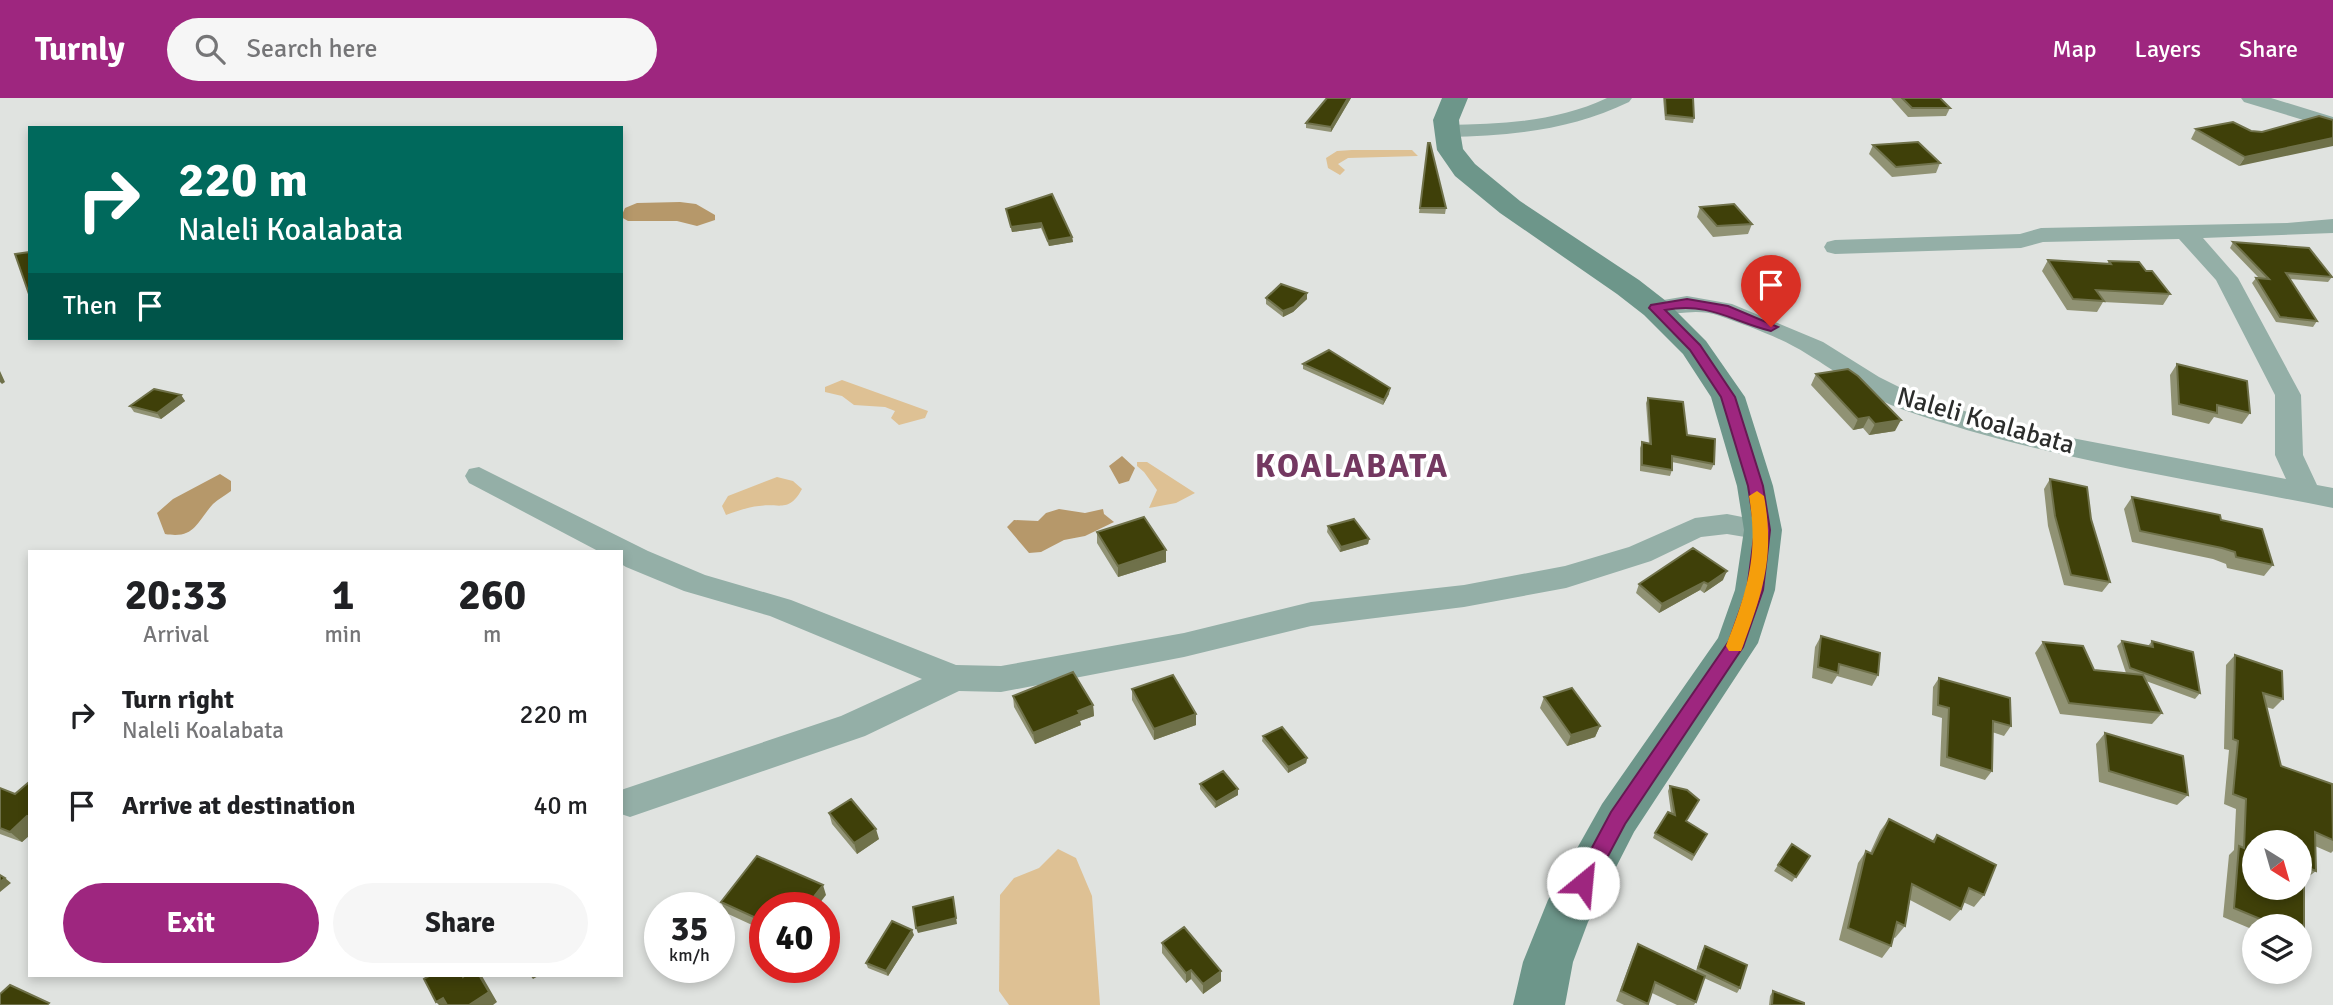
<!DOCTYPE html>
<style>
:root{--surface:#fff;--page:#f6f6f6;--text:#202124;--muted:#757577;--accent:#9e267f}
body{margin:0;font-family:Signika,sans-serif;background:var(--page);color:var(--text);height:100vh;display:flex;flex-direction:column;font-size:26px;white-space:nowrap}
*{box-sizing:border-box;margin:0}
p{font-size:23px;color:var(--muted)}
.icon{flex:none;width:38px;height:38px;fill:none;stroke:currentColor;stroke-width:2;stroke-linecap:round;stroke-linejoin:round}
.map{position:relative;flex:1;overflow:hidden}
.drawer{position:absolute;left:28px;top:452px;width:595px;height:427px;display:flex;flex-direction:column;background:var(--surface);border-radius:0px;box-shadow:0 4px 10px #0003}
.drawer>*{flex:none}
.hud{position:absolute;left:28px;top:28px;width:595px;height:214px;border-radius:0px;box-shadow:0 4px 10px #0003;background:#00695c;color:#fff;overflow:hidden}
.needle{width:46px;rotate:143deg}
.controls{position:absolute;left:2242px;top:732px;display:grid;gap:14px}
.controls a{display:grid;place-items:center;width:70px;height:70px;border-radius:50%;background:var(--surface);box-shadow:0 4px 10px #0003;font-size:35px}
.speed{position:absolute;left:644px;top:794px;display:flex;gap:14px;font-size:35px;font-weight:700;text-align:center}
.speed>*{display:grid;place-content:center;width:91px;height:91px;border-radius:50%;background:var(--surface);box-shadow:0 4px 10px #0003;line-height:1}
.speed small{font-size:18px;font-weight:400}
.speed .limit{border:10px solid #d22;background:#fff;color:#111}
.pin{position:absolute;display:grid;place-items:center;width:60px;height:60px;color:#fff;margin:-72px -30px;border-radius:50% 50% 50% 0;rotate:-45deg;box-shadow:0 0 7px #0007}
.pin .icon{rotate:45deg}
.me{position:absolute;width:77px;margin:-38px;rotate:28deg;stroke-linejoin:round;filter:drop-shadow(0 0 5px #0008)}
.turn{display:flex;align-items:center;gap:24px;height:147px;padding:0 35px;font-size:32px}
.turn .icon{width:91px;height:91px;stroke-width:2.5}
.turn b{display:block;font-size:49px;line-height:60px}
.then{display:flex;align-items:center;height:66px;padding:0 35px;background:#0003;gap:14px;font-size:26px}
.eta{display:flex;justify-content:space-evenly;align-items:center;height:119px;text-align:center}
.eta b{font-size:42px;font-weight:700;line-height:49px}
.button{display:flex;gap:14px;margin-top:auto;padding:14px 35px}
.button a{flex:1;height:80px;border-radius:42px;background:var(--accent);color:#fff;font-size:28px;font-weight:700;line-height:80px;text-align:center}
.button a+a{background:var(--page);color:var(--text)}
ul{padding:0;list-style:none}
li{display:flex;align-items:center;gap:21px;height:91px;padding:0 35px}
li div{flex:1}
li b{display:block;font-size:26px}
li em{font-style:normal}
header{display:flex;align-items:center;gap:42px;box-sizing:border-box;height:98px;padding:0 35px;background:var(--accent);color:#fff}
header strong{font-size:33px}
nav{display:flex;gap:38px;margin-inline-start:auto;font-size:24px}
.search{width:490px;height:63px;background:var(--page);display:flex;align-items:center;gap:18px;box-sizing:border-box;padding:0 24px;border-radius:38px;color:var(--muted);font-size:26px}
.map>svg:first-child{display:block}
</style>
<header>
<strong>Turnly</strong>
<div class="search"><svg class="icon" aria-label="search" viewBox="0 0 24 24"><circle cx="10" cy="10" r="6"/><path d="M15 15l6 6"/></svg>Search here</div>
<nav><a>Map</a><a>Layers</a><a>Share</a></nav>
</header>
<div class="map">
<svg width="2333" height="907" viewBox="0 0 2333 907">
<rect width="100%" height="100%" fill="#e0e3e0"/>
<path fill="#dec194" d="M1352 52H1412L1418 58 1348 60 1338 66 1345 72 1340 77 1328 70 1326 60 1337 53Z
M842 282 928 313 925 320 899 327 891 320 895 313 885 309 854 307 842 298 825 294V289Z
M1137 364H1147L1195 395 1176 405 1149 410 1157 392 1144 374 1137 368Z
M777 379 793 383 802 391C789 415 780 405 759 408 748 409 737 413 726 417L722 408 728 398Z
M1058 751 1076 760 1092 798 1100 907H1009L999 893 1000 797 1014 780 1039 770Z"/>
<path fill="#b6986a" d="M680 104 696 106 715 117V122L697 128 677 123H628L621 119 625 110 637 105Z
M1122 358 1135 370 1129 383 1119 386 1109 368Z
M220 376 231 383V393C226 397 218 401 213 406 196 425 195 441 165 436L157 415 173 401Z
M1059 411 1085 415 1103 411 1104 416 1114 424 1085 438 1064 442 1041 454 1029 455 1007 429 1014 422 1038 423 1046 415Z"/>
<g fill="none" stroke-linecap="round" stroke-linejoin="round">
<path fill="#94afa7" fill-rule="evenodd" d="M1607 0H1632L1629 4C1571 32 1511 38 1447 39L1440 37 1437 33 1440 29 1447 27C1502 26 1556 24 1607 0Z
M2241 0H2271L2333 19V31L2244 4Z
M2333 121V135L2203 140 2238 180 2301 297 2303 357 2317 387 2333 390V410C2190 381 2042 360 1904 312 1869 300 1839 275 1807 256 1782 240 1748 228 1720 218 1691 208 1670 221 1646 215L1643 210 1646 205 1687 198 1732 206 1823 244 1879 279 1919 299 1994 322 2077 341 2286 381 2275 357V297L2216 182 2179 141 2043 144 2021 150 1835 156 1827 154 1824 149 1827 144 1835 142 2020 136 2041 130 2287 125Z
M479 369 648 453 705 477 791 502 956 567 1001 568 1184 535 1311 504 1464 487 1565 468 1629 449 1695 420 1727 416 1773 425 1778 432 1773 439 1763 442 1727 436 1701 439 1651 463 1566 490 1464 509 1311 528 1184 559 1001 594 959 593 865 638 630 719 621 716V692L841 618 922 581 770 518 684 493 626 469 621 466V453H598L469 385 465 378 469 371Z"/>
<path fill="#6d968a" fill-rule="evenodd" d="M1442 0H1468L1459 22 1460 33 1463 51 1475 66 1520 103 1639 182 1666 203 1706 243 1745 299 1773 388 1782 432 1775 492 1758 545 1634 734 1588 824 1573 864 1565 907H1513L1523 864 1548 802 1602 706 1718 540 1735 492 1744 432 1737 388 1711 299 1683 256 1644 217 1617 196 1500 115 1455 78 1437 52 1433 22Z"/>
</g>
<path fill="#909274" d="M1327 0H1351L1331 34 1306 30V25Z
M1663 0H1693L1694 20 1693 25 1665 22Z
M1891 0H1940L1950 10 1946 18 1908 19Z
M2196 31 2251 33 2262 34 2239 68 2191 41Z
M1428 45 1446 110 1445 116 1419 115Z
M1873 47 1940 65 1936 75 1892 79 1869 56Z
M1700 109 1752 126 1748 136 1713 139 1697 119Z
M1006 111 1072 139 1073 144 1049 148 1041 130 1012 134Z
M2233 144 2332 179 2328 184 2290 181 2317 223 2313 229 2276 224 2252 185 2256 180H2259L2230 150Z
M2048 162 2107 166 2109 163 2146 173 2170 196 2163 207 2103 204 2097 214 2067 212 2042 173Z
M1266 200 1307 201 1293 214 1283 219 1266 206Z
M1303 266 1389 296 1383 307 1303 271Z
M2177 266 2250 315 2242 326 2214 319 2209 326 2172 317 2170 277Z
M1816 276 1895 333 1869 337 1863 330 1853 332 1811 287Z
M181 297 185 303 161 321 134 314 130 308Z
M1648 300 1687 337 1714 366 1711 372 1672 364V372L1670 378 1640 373V350L1642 344 1649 345 1646 305Z
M2050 381 2091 421 2110 484 2102 494 2064 487 2048 428 2044 391Z
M2132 399 2221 422 2273 467 2264 478 2227 470 2226 466 2213 461 2132 444 2124 411Z
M1328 428 1369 441 1368 446 1340 454 1327 434Z
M1097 434 1166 464 1118 479 1097 445Z
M1723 482 1704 495 1700 492 1659 515 1636 495 1639 486Z
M1821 538 1878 577 1872 588 1837 578 1832 586 1812 580 1815 549Z
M2122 543 2148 548 2152 543 2200 595 2195 601 2146 583 2162 615 2152 626 2060 616 2035 555 2043 544 2094 572 2126 575 2117 548Z
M2235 557 2283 601 2273 611 2266 609 2281 668 2333 702V753L2331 755 2315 748 2316 773 2304 782V839L2300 843V828H2254V832L2223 819 2229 757 2234 752 2236 711 2224 706 2229 652 2224 651 2226 567Z
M1939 580 2011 628 2004 638 1992 634V673L1985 682 1940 668 1942 620 1932 617 1933 589Z
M1132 591 1196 627 1154 642 1132 602Z
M1013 598 1093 607 1094 618 1080 623 1081 627 1035 646 1014 609Z
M1544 599 1600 628 1595 639 1567 648 1540 610Z
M2105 635 2188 697 2177 707 2099 684 2096 646Z
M1263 638 1307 660 1306 665 1288 675 1262 643Z
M30 685V737L22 744 0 736V690L15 696Z
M1200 686 1238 697 1215 710 1200 691Z
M1670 688 1686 724 1707 736 1692 763 1653 740 1655 735 1671 715 1668 693Z
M829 715 879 741 857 756 832 726Z
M1889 721 1932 743 1937 737 1984 797 1974 809 1963 804 1961 811 1950 823 1910 802 1905 828 1895 840 1893 839 1891 848 1882 860 1839 842 1858 765 1866 753 1870 755 1880 733Z
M1792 746 1810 758 1792 784 1774 773Z
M826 797 765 810V833L726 815 721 804Z
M914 837 888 878 868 870 866 865Z
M1162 845 1221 873V883L1203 896 1191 881 1186 885 1162 855Z
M1638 846 1696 873 1702 853 1705 848 1740 890 1737 895 1704 880 1696 904 1694 907H1677L1652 895 1647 907H1624L1616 903 1633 857Z
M1773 893 1804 907H1769L1770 898Z"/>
<path fill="#6f714a" d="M1348 0H1351L1331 34V29Z
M2333 40V48L2239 68 2245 59Z
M1041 125V130L1012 134 1011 129Z
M1072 139 1073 144 1049 148 1048 143Z
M1307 195V201L1293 214 1283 219V213Z
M0 273 5 284 2 286 0 284Z
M1390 290 1389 296 1383 307 1384 302Z
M181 297 185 303 161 321 157 315Z
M1869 319 1863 330 1853 332 1858 321Z
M1901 322 1895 333 1869 337 1875 326Z
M1369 441 1368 446 1340 454 1341 449Z
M1166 452V464L1118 479V468Z
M1727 473 1723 482 1704 495 1708 486Z
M1704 484 1700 492 1659 515 1662 506Z
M1093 607 1094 618 1080 623 1081 627 1035 646 1033 635 1078 613Z
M1196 616V627L1154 642V631Z
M1600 628 1595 639 1567 648 1571 637Z
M1307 660 1306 665 1288 675V669Z
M1238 691V697L1215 710 1216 704Z
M27 718 30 720V737L22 744 10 734Z
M876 731 879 741 857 756 854 745Z
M5 780 11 785 0 794V784Z
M823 787 826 797 816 810H805Z
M953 799 957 826 918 835 916 830Z
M912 832 914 837 888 878 886 873Z
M1191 872V881L1186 885V875Z
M1221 873V883L1203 896V886Z
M479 877 482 878 497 904 493 907H469Z
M530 877H540L533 881Z
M443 900 449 907H439L436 904Z"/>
<path fill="#3f4009" stroke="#6f714a" stroke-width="2" fill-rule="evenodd" d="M1327 0H1348L1331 29 1306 25Z
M1665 0H1693L1694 20 1666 17Z
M1902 0H1940L1950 10H1912Z
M2319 18 2333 22V40L2245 59 2196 31 2233 24 2251 33 2262 34Z
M1918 44 1940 65 1896 69 1873 47Z
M1428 45H1430L1446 110H1420Z
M1052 96 1072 139 1048 143 1041 125 1011 129 1006 111Z
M1734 106 1752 126 1717 128 1700 109Z
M2233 144 2309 150 2332 179 2286 175 2317 223 2280 219 2256 180 2269 181Z
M30 154V199L15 156Z
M2048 162 2111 166 2109 163 2139 164 2146 173H2152L2170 196 2096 192 2104 203 2073 201Z
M1281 186 1307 195 1294 209 1283 213 1266 200Z
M1329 252 1390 290 1384 302 1303 266Z
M2177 266 2247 283 2250 315 2217 307V315L2179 306Z
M1848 271 1858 278 1901 322 1875 326 1869 319 1858 321 1816 276Z
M154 291 181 297 157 315 130 308Z
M1648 300 1683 304 1687 337 1715 341 1714 366 1672 358V372L1642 367V344L1651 346Z
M2050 381 2087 389 2091 421 2110 484 2071 477 2055 418Z
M2132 399 2220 417 2221 422 2262 431 2273 467 2236 459 2235 454 2222 450 2140 433Z
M1144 419 1166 452 1118 468 1097 434Z
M1354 421 1369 441 1341 449 1328 428Z
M1693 450 1727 473 1708 486 1704 484 1662 506 1639 486Z
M1821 538 1880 555 1878 577 1839 566 1838 575 1818 569Z
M2122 543 2153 549 2152 543 2193 554 2200 595 2130 570Z
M2043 544 2083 548 2094 572 2143 577 2162 615 2069 605Z
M2235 557 2282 573 2283 601 2263 595 2281 668 2332 686 2333 742 2315 734 2316 773 2304 768V839L2300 837V828H2277L2234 810 2239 748 2244 750 2246 701 2233 696 2238 643 2233 641ZM2254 744H2300V789H2254Z
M1073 574 1093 607 1078 613 1080 616 1033 635 1013 598Z
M1173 577 1196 616 1154 631 1132 591Z
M1939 580 2010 600 2011 628 1993 623 1992 673 1947 659 1949 610 1938 607Z
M1572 590 1600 628 1571 637 1544 599Z
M1282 629 1307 660 1288 669 1263 638Z
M2105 635 2183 658 2188 697 2109 673Z
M1223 673 1238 691 1216 704 1200 686Z
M29 684 30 685V719L27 718 10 734 0 730V690L15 696Z
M1670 688 1687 692 1699 702 1686 723 1707 736 1694 757 1655 735 1668 714 1675 717Z
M851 701 876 731 854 745 829 715Z
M1889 721 1934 744 1937 737 1996 767 1984 797 1969 790 1961 811 1912 786 1905 828 1897 824 1891 848 1848 830 1866 753 1872 756Z
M1792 746 1810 758 1796 779 1778 767Z
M757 758 823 787 805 810H765V824L721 804Z
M0 777 5 780 0 784Z
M953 799 956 820 916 830 913 809Z
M892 823 912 832 886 873 866 865Z
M1184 829 1221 873 1203 886 1191 872 1186 875 1162 845Z
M1638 846 1705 878 1696 904 1655 884 1648 906 1621 893Z
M1705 848 1747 867 1740 890 1698 870Z
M431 877H462L463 879 465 877H479L489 894 469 907H447L443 900 436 904 424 881Z
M10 887 49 905 47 907H0V896Z
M1773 893 1804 905V907H1772Z"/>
<path fill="#9e267f" stroke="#671953" stroke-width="2" d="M1687 201 1728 208 1778 229 1771 233C1731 223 1710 204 1665 212L1700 247 1735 299 1763 388 1770 432 1763 492 1743 549 1625 726 1590 792 1583 794 1576 792 1573 785 1611 714 1729 543 1747 492 1755 432 1748 388 1721 299 1690 252 1649 210 1651 207Z"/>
<path fill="#f59e0b" d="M1757 393 1764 398C1775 458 1763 493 1743 548L1741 553H1729L1726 548C1747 493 1759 458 1749 398Z"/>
<g text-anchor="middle" stroke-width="7" stroke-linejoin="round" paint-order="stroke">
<g font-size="26" fill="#2c2d2c" stroke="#fff">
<text transform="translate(1986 322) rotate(16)" y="9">Naleli Koalabata</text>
</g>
<g font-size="33" font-weight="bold" letter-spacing="2" fill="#743861" stroke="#fff">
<text x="1352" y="379">KOALABATA</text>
</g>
</g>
</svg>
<div class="controls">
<a><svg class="needle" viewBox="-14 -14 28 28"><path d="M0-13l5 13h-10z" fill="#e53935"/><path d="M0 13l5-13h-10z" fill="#757577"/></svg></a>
<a><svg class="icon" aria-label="layers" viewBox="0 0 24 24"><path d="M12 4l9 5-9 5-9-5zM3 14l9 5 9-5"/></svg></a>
</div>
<div class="speed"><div>35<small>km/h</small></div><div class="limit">40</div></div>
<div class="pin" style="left:1771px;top:229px;background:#d93025"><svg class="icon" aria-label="arrive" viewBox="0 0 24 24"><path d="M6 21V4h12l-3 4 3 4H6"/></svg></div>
<svg class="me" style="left:1583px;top:785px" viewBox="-20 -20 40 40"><circle r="19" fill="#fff"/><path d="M0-13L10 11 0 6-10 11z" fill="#9e267f"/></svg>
<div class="hud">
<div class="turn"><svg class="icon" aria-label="right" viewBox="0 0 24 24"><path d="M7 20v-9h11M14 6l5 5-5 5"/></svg><div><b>220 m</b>Naleli Koalabata</div></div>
<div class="then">Then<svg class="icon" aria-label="arrive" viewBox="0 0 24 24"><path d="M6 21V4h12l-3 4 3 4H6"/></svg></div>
</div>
<section class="drawer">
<div class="eta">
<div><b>20:33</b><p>Arrival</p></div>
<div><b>1</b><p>min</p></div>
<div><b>260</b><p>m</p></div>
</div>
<ul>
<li><svg class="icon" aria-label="right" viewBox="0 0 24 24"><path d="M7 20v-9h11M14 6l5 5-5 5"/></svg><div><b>Turn right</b><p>Naleli Koalabata</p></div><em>220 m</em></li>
<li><svg class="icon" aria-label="arrive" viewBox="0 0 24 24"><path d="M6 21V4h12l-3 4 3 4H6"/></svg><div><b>Arrive at destination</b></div><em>40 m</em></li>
</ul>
<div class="button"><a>Exit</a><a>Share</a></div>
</section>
</div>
